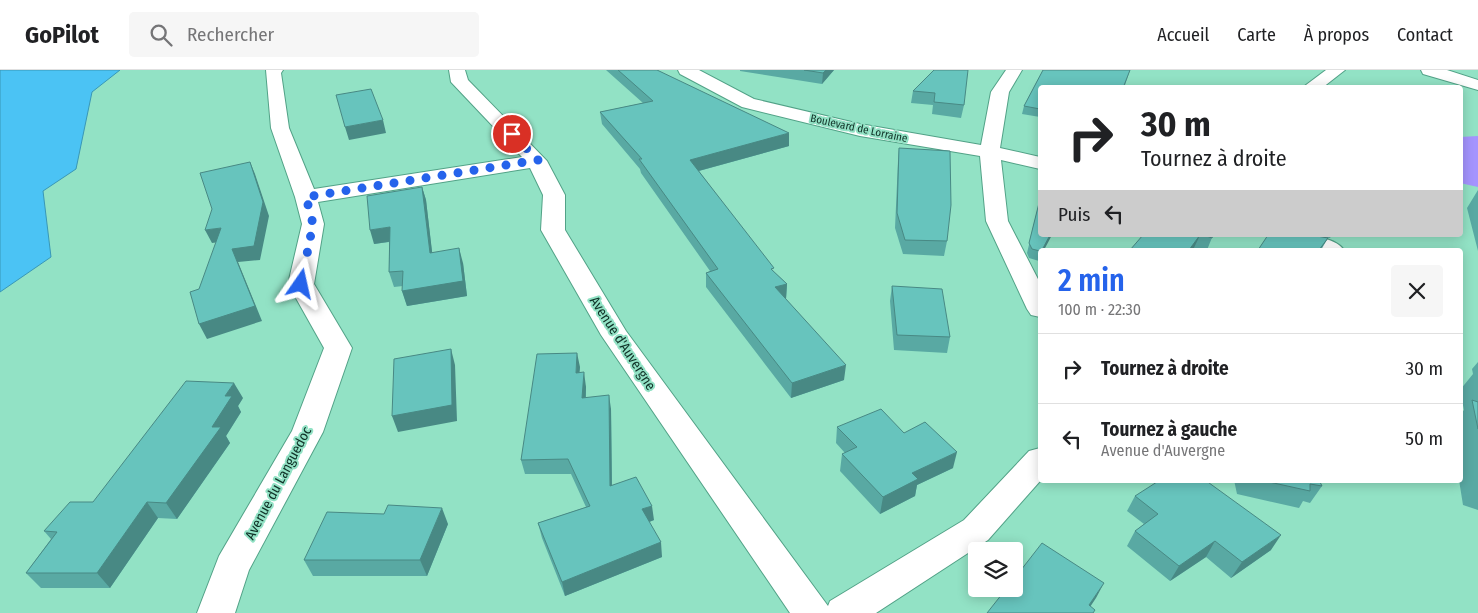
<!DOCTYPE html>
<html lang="fr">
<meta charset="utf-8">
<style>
:root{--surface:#fff;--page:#f6f6f6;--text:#202124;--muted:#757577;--line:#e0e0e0;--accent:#2563eb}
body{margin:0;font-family:"Fira Sans Condensed",sans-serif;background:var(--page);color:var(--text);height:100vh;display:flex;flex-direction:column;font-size:19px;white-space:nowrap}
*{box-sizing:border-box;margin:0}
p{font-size:16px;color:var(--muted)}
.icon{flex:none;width:28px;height:28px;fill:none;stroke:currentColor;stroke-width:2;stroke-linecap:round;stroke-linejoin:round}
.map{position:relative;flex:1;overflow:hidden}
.sheet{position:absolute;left:1038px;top:178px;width:425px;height:235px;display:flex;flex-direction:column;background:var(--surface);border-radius:5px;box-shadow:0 2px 12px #0003}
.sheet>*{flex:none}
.guide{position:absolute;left:1038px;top:15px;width:425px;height:152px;border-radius:5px;box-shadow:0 2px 12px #0003;background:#fff;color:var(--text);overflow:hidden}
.buttons{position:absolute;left:968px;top:472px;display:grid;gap:10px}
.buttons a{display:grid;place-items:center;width:55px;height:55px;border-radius:5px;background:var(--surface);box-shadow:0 2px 12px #0003;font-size:25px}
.pin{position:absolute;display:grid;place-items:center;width:42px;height:42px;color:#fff;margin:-21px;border:2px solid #fff;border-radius:50%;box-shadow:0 1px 5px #0007}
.me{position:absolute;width:55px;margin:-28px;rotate:11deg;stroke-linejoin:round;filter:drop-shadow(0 0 4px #0008)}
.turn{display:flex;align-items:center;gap:18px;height:105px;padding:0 20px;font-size:22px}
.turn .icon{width:65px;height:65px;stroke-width:2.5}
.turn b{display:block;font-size:35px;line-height:42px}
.then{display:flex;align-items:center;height:48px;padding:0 20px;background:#0003;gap:10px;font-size:19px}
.round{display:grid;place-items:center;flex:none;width:52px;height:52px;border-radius:5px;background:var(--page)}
.summary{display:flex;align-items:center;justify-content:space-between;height:85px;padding:0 20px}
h1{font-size:30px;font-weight:600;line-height:38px;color:var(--accent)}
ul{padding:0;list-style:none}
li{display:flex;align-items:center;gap:15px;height:70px;padding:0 20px;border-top:1px solid var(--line)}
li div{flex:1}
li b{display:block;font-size:19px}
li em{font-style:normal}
header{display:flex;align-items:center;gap:30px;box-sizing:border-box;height:70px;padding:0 25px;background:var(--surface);border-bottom:1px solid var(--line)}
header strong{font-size:24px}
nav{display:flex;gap:28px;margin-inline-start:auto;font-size:18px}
.search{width:350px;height:45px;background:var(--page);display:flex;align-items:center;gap:12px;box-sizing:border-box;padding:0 18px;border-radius:5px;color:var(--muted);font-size:19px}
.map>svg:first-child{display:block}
</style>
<header>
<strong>GoPilot</strong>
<div class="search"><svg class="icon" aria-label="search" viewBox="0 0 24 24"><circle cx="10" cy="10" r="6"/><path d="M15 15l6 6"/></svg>Rechercher</div>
<nav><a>Accueil</a><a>Carte</a><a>À propos</a><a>Contact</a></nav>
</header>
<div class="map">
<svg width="1478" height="543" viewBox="0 0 1478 543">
<rect width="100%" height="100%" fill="#92e2c5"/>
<path fill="#a494fe" d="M1478 66V117L1460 113V67Z"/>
<path fill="#4bc3f4" stroke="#3997b6" d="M0 0H120L92 22 76 99 43 121 51 187 0 222Z"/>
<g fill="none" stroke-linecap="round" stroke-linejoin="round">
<defs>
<path id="minor" d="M266 0H283L281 3 289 58 314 119 522 87 451 12 449 0H465L468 10 547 91 565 125V160L626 261 828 536 830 531 964 450 1029 381 1040 378 1041 410 988 470 876 543H790L601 265 541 160 543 125 530 98 318 132 324 154 314 214 352 278 323 362 249 500 235 543H197L219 486 292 361 324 278 288 214 302 154 295 127 271 58Z
M678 0H699L754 29 860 54 981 75 991 22 1006 0H1022L1009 22 1000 78 1040 87V99L1001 90 1008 151 1040 213V247L1031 245 1027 239 986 151 980 86 860 66 742 37 680 4Z
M1326 0H1345L1322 18H1302Z
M1421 0H1447L1478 10V20L1423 4Z
M1274 165C1293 165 1332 163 1344 180 1325 180 1286 182 1274 165Z"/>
</defs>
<use href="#minor" stroke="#52a287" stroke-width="2"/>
<use href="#minor" fill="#fff" fill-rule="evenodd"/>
</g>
<path fill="#59a9a3" d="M606 0H657L789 76 699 101 774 202 787 214 786 229 844 310 791 328 706 217V203L710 201 641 103 640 99 602 54 600 42 643 33Z
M740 0H834L822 14 740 1Z
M934 0 964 35 961 48 932 44 933 35 911 33 913 21Z
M1043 0H1130L1124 18H1040V47L1022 44 1024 36Z
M899 78 947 171 944 186 903 184 895 158 898 91Z
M422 117 426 130 432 183 463 193 467 226 407 236 402 221 403 216 394 217 389 202V172L374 174Z
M1478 120V181L1467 138Z
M1040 129V189L1039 191 1029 188 1027 183Z
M1143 165H1213L1207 180H1199Z
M1311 165H1332L1330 168H1328L1321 180H1258Z
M892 216 950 267 947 283 894 280 890 231Z
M1478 292V440L1463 435 1459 410H1460V345L1464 340 1460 320 1473 304 1472 299Z
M580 297 579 303 586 317V327L611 339 612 415 654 450 649 452 662 487 565 526 542 468 538 453 586 437 571 404H525L521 390Z
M243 328 238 336 241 342 226 366 230 373 177 449 158 448 110 518H41L26 503 51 469 44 461 93 432Z
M837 357 904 363 953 398 917 415 915 426 880 444 840 401 842 384 845 383 836 373Z
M1234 410H1319L1322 416 1310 433 1303 431 1299 438 1237 424Z
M1135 426 1271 480 1231 508 1206 487 1170 511 1127 476 1135 461 1144 454 1127 441Z
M384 444 448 454 427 506H313L304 490Z"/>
<path fill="#488984" d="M826 0H834L822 14 823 3Z
M383 50 386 63 349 70 345 57Z
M789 63V76L691 103 690 90Z
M250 92 255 104 269 146 260 190 238 192 262 251 207 269 199 254 232 179Z
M422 117 426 130 434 198 430 183Z
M390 157 394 171 374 174 370 160Z
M221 158 227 171 212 173 205 160Z
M1050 165H1052L1044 180H1042Z
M1200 165 1193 180H1189Z
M459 178 463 193 467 226 407 236 402 221Z
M787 214 786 229 774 232 775 217Z
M451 279 455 295 457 351 398 362 392 346Z
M577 283 580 297 578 318 576 303Z
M846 295 844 310 791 328 792 313Z
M584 302 586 317 585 342 582 328Z
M234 313 243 328 238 336 241 342 226 366 230 373 177 449 166 433 212 357 225 326Z
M609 325 611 339 612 431 610 416Z
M957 382 953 398 917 415 915 426 880 444 883 427 912 403Z
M147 432 158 448 110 518 97 503Z
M652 436 654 450 644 454 642 439Z
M442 438 448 454 427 506 420 490Z
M1281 465 1271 480 1231 508 1242 492Z
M1215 471 1206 487 1170 511 1179 496Z
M661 472 662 487 565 526 562 512Z
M1104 513 1096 528 1086 543 1089 535Z"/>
<path fill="#67c4bd" stroke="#488984" d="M618 0H657L789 63 690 90 774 198 771 199 787 214 775 217 846 295 792 313 706 203 718 199 639 89H642L600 42 653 31Z
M804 0H826L823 3Z
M934 0H968L964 35 934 32 935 23 913 21Z
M1043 0H1130L1123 18H1040V39L1024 36Z
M371 19 383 50 345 57 336 25Z
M899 78 950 81 951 135 947 171 905 170 897 143Z
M250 92 263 132 254 176 232 179 255 236 199 254 190 222 199 219 221 158 205 160 212 139 200 103Z
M422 117 430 183 459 178 463 211 402 221 403 201 389 202 390 157 370 160 367 126Z
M1040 129V165H1050L1042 180H1040V181L1032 179 1029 173Z
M1143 165H1200L1189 180H1130Z
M1204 165H1213L1212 168Z
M1268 165H1311L1328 168 1319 180H1258Z
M892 216 942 219 950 267 897 265Z
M451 279 452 335 392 346 394 289Z
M577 283 576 303 584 302 582 328 609 325 610 416 636 407 652 436 642 439 661 472 562 512 538 453 590 436 568 389 521 390 537 284Z
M186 311 234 313 225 326H232L212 357H221L166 433 147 432 97 503H26L57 462 44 461 70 432H93Z
M1472 330 1478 332V359Z
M881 339 904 363 925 352 957 382 912 403 918 409 883 427 842 384 857 377 837 357Z
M1160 410H1205L1281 465 1242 492 1215 471 1179 496 1135 461 1158 444 1135 426Z
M1260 410H1319L1322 416 1310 414V421Z
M388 435 442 438 420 490H304L327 442 384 444Z
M1042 473 1104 513 1089 535 1095 540 1093 543H987L1006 519H1014V509Z"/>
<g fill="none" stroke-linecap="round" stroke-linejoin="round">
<path stroke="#2563eb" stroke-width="9" stroke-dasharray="0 16.2" d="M301 214 313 154 306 127 538 90 512 64"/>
</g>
<g text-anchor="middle" stroke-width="4" stroke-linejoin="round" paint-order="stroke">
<g font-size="11" fill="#0f3126" stroke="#92e2c5">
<text transform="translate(859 58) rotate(12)" y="4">Boulevard de Lorraine</text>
</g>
<g font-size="14" fill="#0f3126" stroke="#92e2c5">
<text transform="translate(623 273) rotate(57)" y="5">Avenue d'Auvergne</text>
<text transform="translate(278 413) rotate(-62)" y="5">Avenue du Languedoc</text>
</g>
</g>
</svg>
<div class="buttons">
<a><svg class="icon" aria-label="layers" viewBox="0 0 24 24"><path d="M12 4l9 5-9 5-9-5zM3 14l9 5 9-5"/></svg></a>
</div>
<div class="pin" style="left:512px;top:64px;background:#d93025"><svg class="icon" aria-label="arrive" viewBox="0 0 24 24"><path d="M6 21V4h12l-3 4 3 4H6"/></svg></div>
<svg class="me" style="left:301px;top:214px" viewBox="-20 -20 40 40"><path d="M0-17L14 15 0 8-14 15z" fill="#2563eb" stroke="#fff" stroke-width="4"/></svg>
<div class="guide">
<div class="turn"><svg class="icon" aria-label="right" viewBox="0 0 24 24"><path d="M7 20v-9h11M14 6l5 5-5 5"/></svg><div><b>30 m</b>Tournez à droite</div></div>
<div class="then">Puis<svg class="icon" aria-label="left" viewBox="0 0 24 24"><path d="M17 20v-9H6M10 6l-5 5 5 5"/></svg></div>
</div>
<section class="sheet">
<div class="summary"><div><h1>2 min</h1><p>100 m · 22:30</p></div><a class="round"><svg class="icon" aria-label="close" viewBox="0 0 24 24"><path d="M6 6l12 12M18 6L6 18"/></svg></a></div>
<ul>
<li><svg class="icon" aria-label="right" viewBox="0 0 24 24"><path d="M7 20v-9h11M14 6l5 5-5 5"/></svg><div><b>Tournez à droite</b></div><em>30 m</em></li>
<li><svg class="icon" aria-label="left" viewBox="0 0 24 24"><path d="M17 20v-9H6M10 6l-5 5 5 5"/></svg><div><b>Tournez à gauche</b><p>Avenue d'Auvergne</p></div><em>50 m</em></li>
</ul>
</section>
</div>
